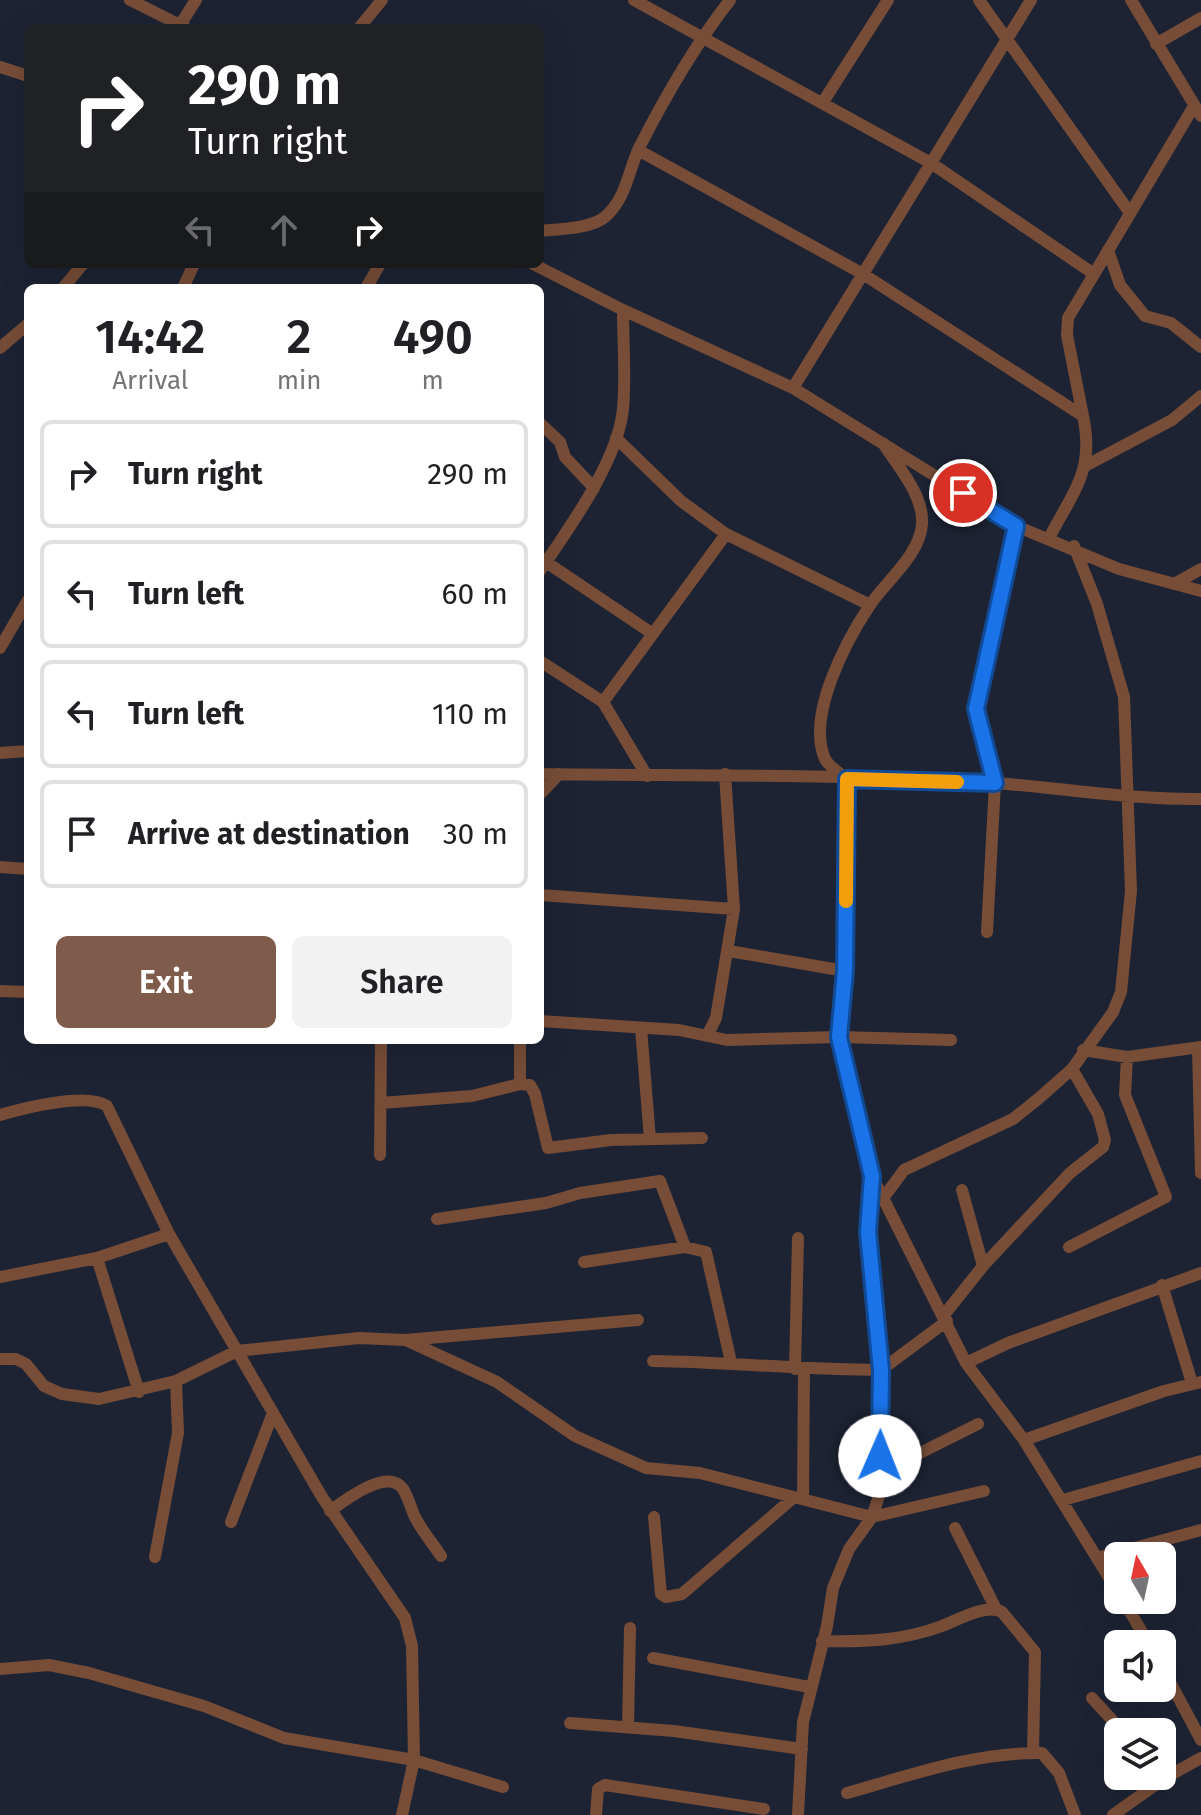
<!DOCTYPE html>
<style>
:root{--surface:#fff;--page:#f2f2f2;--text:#202124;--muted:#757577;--line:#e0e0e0;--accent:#7e5b4b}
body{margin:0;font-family:"Fira Sans",sans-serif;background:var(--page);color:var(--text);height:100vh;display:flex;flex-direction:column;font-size:30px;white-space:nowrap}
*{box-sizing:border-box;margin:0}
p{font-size:26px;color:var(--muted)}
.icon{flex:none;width:44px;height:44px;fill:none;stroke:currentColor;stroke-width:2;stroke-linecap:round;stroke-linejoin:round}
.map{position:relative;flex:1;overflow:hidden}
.panel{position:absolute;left:24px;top:284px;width:520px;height:760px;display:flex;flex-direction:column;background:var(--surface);border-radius:12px;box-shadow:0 8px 32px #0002}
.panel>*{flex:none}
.top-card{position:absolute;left:24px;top:24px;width:520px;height:244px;border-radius:12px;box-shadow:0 8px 32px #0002;background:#202124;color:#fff;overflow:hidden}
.needle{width:52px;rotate:351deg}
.fabs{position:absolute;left:1104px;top:1542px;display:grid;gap:16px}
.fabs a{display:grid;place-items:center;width:72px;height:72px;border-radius:12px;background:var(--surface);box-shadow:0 8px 32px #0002;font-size:40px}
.pin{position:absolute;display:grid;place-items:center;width:68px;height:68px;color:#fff;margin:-34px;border:4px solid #fff;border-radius:50%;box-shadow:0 2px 8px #0007}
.me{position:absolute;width:88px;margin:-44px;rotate:1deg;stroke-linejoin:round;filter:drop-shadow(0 0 6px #0008)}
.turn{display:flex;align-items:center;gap:28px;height:168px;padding:0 32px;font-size:36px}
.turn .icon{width:104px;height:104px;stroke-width:2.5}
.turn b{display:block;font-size:56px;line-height:68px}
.lanes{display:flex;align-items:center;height:76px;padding:0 32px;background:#0003;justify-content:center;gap:40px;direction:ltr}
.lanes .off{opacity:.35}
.eta{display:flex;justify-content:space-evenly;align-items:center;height:136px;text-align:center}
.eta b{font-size:48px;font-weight:600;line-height:56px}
.button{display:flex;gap:16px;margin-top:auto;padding:16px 32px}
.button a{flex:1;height:92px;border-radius:12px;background:var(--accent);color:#fff;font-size:32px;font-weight:600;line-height:92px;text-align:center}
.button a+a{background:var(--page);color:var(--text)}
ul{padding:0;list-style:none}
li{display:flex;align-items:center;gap:24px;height:108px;margin:0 16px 12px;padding:0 16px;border:4px solid var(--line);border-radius:12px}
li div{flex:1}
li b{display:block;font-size:30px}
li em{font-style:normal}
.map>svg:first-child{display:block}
</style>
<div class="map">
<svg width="1201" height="1815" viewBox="0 0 1201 1815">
<rect width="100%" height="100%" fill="#1d2333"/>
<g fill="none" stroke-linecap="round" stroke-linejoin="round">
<path stroke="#774d38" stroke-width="12" d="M130 0 186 28
M634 0 931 163 1094 274
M979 0 1130 213
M1131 0 1201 116
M180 25 196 0
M359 28 382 0
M1156 44 1201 18
M0 67 28 76
M823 102 888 0
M638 150 863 274 1083 416C1095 470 1073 492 1049 538
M540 231C559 229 590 229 605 217 627 198 628 170 640 146 666 95 695 45 730 0
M1108 250 1120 285 1145 316 1171 323 1201 347
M533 264 623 310 793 388 1016 526 1119 569 1201 591
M63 288 83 264
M183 288 194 264
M366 288 380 264
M0 348 28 324
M793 388 1031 0
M1083 416 1067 335 1068 318 1194 106
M540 423 560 442 565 457 594 488
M616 438 681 501 726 534 870 605
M883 443C898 467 924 495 922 524 920 555 886 581 870 605 846 641 806 716 825 759 829 767 841 774 847 779L845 971 839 1037 872 1176 966 1363 1024 1440 1118 1592
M1087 465 1172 420 1201 396
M540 558 653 634
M540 571C569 528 618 461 623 409 626 376 623 343 623 310
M1174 584 1201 569
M0 648 28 600
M540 661 603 702 647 776
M603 702 726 534
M0 753 28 751
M540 774C692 776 844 774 995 783 1064 788 1132 800 1201 799
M540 794 559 774
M0 867 28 869
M540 895 734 909
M987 932 995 783 976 709 1016 526
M729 951 845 971
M0 991 28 992
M540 1021 679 1030 727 1040 839 1037 951 1040
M641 1028 650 1139
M707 1036 716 1018 734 909 725 774
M1198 1048 1201 1173
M1083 1050 1127 1057 1201 1047
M520 1084 530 1085 535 1094 548 1148 611 1140 702 1138
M381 1103 472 1096 520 1084V1040
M0 1115C24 1108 87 1092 107 1106L169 1234 322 1497 405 1618 412 1646 414 1760 402 1815
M380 1155 381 1040
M962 1190 983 1266
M884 1197 904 1170 1013 1119 1038 1099 1072 1069 1113 1012 1121 992 1131 891 1124 697 1097 604 1074 546
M437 1219 546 1203 580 1193 660 1181 685 1247
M1069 1247 1166 1197 1125 1095 1127 1057
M97 1258 139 1392
M584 1262 685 1247 706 1252 731 1362
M0 1277 97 1258 169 1234
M1162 1285 1192 1383
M944 1315 983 1266 1070 1173 1103 1147 1105 1140 1098 1114 1072 1069
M408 1341 497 1382 575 1436 646 1468 700 1473 872 1517 984 1491
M0 1359H16L26 1364 44 1386 62 1394 99 1399 176 1381 237 1351 359 1338 405 1340 638 1320
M653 1361C729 1362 804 1370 881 1370L868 1232 872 1176
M966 1363 1008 1343 1201 1273
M795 1369 798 1238
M1024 1440 1164 1391 1201 1382
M880 1473 978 1424
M803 1499 804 1370
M1063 1500 1201 1461
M330 1511C345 1500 388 1467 403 1489 409 1498 411 1510 416 1519 423 1532 433 1544 441 1556
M654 1517 661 1594 666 1597 682 1594 793 1498
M231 1522 273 1413
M955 1528 996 1609
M155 1557 178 1433 176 1381
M1097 1558 1201 1530
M1123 1600 1149 1644
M822 1641C864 1642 902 1641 942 1626 958 1620 986 1603 1002 1612L1035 1652 1033 1753
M653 1658 809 1687
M1162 1667 1201 1740
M0 1669 49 1665 89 1673 204 1706 284 1738 414 1760 503 1787
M1092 1698 1123 1732
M570 1723 674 1731 802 1749
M628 1727 630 1628
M847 1793C911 1775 975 1752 1042 1753L1059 1773 1075 1815
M596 1815 598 1789 605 1785 764 1809
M798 1815 803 1722 827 1626 833 1588 849 1549 872 1517 880 1493 881 1370 947 1321
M1113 1815 1165 1778 1201 1758"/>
</g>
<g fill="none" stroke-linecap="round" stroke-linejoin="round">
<defs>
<path id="route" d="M880 1456 881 1370 868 1232 872 1176 839 1037 845 971 847 779 995 783 976 709 1016 526 963 493"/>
</defs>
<use href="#route" stroke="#114b97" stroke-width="20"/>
<use href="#route" stroke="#1a73e8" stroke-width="14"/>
<path stroke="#f59e0b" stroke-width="14" d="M846 901 847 779 957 782"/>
</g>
</svg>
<div class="fabs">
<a><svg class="needle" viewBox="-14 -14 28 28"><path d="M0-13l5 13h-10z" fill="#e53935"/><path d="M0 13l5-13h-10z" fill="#757577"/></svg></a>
<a><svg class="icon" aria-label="sound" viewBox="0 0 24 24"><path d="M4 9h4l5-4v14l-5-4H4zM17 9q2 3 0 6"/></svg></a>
<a><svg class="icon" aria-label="layers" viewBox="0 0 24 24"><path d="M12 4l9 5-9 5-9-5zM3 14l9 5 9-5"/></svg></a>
</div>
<div class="pin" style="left:963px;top:493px;background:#d93025"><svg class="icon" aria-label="arrive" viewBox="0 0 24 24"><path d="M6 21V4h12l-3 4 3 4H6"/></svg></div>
<svg class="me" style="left:880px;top:1456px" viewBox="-20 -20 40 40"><circle r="19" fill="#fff"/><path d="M0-13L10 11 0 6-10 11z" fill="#1a73e8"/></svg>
<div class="top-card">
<div class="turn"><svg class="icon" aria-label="right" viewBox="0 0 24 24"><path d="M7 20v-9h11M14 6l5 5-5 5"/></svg><div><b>290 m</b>Turn right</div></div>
<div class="lanes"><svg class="icon off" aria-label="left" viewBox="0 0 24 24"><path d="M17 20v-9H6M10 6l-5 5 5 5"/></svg><svg class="icon off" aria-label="ahead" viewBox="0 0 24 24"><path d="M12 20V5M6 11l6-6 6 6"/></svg><svg class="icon" aria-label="right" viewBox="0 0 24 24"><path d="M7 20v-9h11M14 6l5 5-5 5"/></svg></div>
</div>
<section class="panel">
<div class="eta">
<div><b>14:42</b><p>Arrival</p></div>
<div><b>2</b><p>min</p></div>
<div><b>490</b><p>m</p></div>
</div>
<ul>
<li><svg class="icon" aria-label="right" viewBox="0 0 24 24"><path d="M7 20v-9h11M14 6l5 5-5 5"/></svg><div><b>Turn right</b></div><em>290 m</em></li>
<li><svg class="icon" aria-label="left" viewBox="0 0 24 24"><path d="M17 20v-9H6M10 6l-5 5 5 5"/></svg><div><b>Turn left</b></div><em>60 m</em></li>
<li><svg class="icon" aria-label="left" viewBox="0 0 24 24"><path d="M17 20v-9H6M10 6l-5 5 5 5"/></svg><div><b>Turn left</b></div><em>110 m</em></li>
<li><svg class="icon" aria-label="arrive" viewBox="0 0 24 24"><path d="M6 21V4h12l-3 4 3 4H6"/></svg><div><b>Arrive at destination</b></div><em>30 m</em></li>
</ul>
<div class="button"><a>Exit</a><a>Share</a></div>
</section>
</div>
